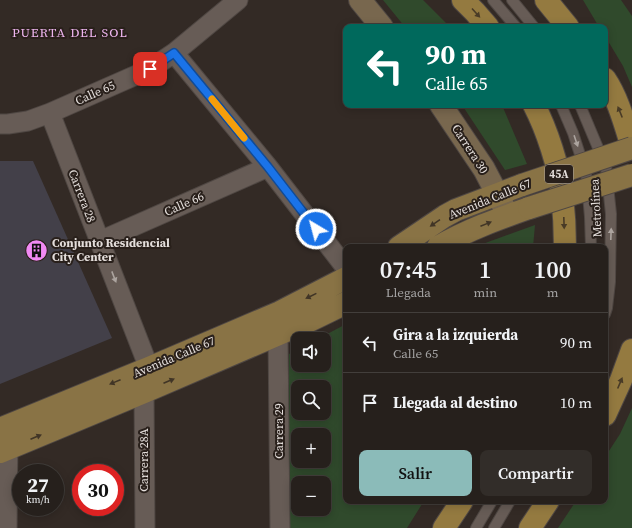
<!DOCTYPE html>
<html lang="es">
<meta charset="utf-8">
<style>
:root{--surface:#26201c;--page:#322d29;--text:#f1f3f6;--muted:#a4a3a3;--line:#423e3b;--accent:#8bbbb9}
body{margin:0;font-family:"Source Serif 4",serif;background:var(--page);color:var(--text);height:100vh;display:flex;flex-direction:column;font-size:15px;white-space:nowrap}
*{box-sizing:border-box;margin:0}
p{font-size:13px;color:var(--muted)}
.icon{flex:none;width:22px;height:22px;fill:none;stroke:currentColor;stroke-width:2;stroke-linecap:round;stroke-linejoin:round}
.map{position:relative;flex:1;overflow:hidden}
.drawer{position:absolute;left:343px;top:244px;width:265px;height:260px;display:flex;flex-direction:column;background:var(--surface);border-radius:8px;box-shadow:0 2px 10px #0003,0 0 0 1px var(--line)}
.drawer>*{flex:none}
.hud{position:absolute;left:343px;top:24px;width:265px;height:84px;border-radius:8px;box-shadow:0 2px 10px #0003,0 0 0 1px var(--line);background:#00695c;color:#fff;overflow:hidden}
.tools{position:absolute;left:291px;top:332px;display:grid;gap:8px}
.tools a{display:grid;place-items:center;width:40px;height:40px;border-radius:8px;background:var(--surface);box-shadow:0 2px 10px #0003,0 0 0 1px var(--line);font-size:20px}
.speed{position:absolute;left:12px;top:464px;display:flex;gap:8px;font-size:20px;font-weight:700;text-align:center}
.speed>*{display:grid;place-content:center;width:52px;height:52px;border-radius:50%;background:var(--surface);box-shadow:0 2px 10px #0003,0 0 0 1px var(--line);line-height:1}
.speed small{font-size:10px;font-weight:400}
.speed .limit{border:6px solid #d22;background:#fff;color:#111}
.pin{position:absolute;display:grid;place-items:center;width:34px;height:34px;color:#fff;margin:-17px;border-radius:8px;box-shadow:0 2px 6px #0006}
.me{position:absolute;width:44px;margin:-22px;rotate:323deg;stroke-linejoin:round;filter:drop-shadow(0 0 3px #0008)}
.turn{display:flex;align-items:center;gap:14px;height:84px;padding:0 16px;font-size:18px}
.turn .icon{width:52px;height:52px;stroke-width:2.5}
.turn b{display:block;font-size:28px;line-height:34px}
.eta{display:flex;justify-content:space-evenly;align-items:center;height:68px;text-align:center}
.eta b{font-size:24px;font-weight:600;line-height:28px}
.primary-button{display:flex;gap:8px;margin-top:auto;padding:8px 16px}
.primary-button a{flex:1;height:46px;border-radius:8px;background:var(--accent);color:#111;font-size:16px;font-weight:600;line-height:46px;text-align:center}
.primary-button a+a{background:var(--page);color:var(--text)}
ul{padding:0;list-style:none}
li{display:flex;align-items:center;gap:12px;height:60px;padding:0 16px;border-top:1px solid var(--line)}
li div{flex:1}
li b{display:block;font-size:15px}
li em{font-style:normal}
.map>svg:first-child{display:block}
</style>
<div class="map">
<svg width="632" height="528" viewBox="0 0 632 528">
<rect width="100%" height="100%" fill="#332a25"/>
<path fill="#304a2c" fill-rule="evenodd" d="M383 0H423L450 27H405Z
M583 0H621L632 16V87L623 66 605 36V27H599Z
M462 105H502L527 164 505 170Z
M535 225 533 247H476L477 246Z
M346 324V501H424L407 528H288L289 354 298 349V365H324V339H318ZM298 387H324V413H298ZM298 435H324V461H298ZM298 483H324V509H298Z
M632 408V528H558L576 501H605V457L620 434Z"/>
<path fill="#434049" d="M0 161H33L112 338 0 384Z"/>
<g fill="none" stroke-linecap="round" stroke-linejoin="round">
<defs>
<path id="service" d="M493 0 516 27
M512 0 534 27
M561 105 573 133 586 173 590 217 591 247
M580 105 606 167 611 214 610 282 607 308 605 314
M476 528 492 501
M494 528 510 501"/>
<path id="minor" d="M174 53 268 167 346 268
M50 113 149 368
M0 124H8L28 121 50 113 150 69 174 53 238 0
M100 241 268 167
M278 335 280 528
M144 392 145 528
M7 528 8 435"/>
<path id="secondary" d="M360 0 382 27
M441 105 484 169 508 215"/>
<path id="primary" d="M399 247 445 216 456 210 522 185
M438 247C467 230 498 219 529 208
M0 429 149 368 280 312 346 278
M0 452 144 392 307 322 346 303"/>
<path id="trunk" d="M463 0 475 12 488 27
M546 0 568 27
M605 79C618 98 625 125 632 147
M534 105C547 130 559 167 562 194 564 212 565 229 565 247
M605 415 621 380 632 350
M444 528 462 501
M530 528 548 501"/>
</defs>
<use href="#service" stroke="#4f4743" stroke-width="12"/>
<use href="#minor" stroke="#4f4743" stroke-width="21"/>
<use href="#secondary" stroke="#4f4743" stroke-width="24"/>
<use href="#primary" stroke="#4f4743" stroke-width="24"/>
<use href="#trunk" stroke="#4f4743" stroke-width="24"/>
<use href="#service" stroke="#675c56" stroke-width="10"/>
<use href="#minor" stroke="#675c56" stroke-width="19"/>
<use href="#secondary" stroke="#78674e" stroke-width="22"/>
<use href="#primary" stroke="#897345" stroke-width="22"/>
<use href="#trunk" stroke="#947a40" stroke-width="22"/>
<defs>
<path id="primary-bridge" d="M522 185 632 148
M529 208 632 175"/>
</defs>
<use href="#primary-bridge" stroke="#4f4743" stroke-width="24" stroke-linecap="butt"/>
<use href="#primary-bridge" stroke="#897345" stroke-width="22"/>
</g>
<defs><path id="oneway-solid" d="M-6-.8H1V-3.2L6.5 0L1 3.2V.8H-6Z"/></defs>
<g fill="#493b26">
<use href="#oneway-solid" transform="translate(476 13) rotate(48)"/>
<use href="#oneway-solid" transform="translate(620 112) rotate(-112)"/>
<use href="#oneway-solid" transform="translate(564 223) rotate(88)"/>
<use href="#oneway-solid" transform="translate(620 383) rotate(-67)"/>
</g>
<g fill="#aca49f">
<use href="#oneway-solid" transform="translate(576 141) rotate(71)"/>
<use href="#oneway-solid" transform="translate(611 234) rotate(-88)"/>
<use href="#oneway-solid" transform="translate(114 277) rotate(69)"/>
</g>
<g fill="#413526">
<use href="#oneway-solid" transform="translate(435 223) rotate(146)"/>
<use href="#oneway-solid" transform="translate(486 224) rotate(-22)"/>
<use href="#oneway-solid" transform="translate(311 296) rotate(154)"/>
<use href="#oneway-solid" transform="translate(169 381) rotate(-23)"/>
<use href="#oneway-solid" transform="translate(115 382) rotate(158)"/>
<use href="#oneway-solid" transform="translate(36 437) rotate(-23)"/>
</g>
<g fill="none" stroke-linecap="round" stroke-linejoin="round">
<defs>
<path id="route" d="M150 69 174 53 268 167 316 229"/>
</defs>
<use href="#route" stroke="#114b97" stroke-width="10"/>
<use href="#route" stroke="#1a73e8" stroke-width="7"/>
<path stroke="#f59e0b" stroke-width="7" d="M212 99 244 138"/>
</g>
<defs>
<symbol id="building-disc" viewBox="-11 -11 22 22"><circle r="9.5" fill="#f18af4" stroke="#29201b"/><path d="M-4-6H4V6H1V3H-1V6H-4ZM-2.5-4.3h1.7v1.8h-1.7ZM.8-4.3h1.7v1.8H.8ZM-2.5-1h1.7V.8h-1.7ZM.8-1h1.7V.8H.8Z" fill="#111"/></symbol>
</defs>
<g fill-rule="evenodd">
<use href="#building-disc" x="24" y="238" width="25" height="25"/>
</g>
<g text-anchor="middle" stroke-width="4" stroke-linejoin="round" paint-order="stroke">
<rect fill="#29201b" stroke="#aca5a1" stroke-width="1" x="545" y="165" width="28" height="18" rx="3"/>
<g font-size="11" font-weight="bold" fill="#e4dedb">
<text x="559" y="178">45A</text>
</g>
<g font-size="12" fill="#e4dedb" stroke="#29201b">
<text transform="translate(95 93) rotate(-24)" y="4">Calle 65</text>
<text transform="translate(470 149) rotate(57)" y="4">Carrera 30</text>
<text transform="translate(82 196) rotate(69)" y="4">Carrera 28</text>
<text transform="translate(490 199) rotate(-22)" y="4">Avenida Calle 67</text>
<text transform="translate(184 204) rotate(-24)" y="4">Calle 66</text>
<text transform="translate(596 208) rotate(-93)" y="4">Metrolínea</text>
<text transform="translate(174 357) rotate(-23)" y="4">Avenida Calle 67</text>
<text transform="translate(279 431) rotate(-90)" y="4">Carrera 29</text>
<text transform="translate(144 460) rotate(-90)" y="4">Carrera 28A</text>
</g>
<g font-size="12" font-weight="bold" fill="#e4dedb" stroke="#29201b" text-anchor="start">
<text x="52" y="247">Conjunto Residencial<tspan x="52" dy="14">City Center</tspan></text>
</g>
<g font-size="13" letter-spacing="1" fill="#eeb5ef" stroke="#29201b">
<text x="70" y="37">PUERTA DEL SOL</text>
</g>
</g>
</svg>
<div class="tools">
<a><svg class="icon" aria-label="sound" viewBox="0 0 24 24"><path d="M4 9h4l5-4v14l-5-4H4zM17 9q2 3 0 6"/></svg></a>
<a><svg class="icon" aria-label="search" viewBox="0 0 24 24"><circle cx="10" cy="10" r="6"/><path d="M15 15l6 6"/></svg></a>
<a>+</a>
<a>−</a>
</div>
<div class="speed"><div>27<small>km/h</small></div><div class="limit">30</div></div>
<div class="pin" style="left:150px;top:69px;background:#d93025"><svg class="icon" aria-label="arrive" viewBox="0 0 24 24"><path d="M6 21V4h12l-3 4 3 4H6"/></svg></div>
<svg class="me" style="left:316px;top:229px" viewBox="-20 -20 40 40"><circle r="17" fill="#1a73e8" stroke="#fff" stroke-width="3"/><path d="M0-11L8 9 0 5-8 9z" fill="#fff"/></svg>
<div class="hud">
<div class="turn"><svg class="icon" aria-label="left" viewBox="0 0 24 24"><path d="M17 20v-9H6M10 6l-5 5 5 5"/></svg><div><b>90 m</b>Calle 65</div></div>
</div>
<section class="drawer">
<div class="eta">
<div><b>07:45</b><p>Llegada</p></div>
<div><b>1</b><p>min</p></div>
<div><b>100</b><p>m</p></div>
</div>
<ul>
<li><svg class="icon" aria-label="left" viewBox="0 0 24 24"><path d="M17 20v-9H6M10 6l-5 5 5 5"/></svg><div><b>Gira a la izquierda</b><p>Calle 65</p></div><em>90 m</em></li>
<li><svg class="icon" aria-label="arrive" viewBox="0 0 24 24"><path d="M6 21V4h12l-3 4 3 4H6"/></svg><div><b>Llegada al destino</b></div><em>10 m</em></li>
</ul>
<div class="primary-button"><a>Salir</a><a>Compartir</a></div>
</section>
</div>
